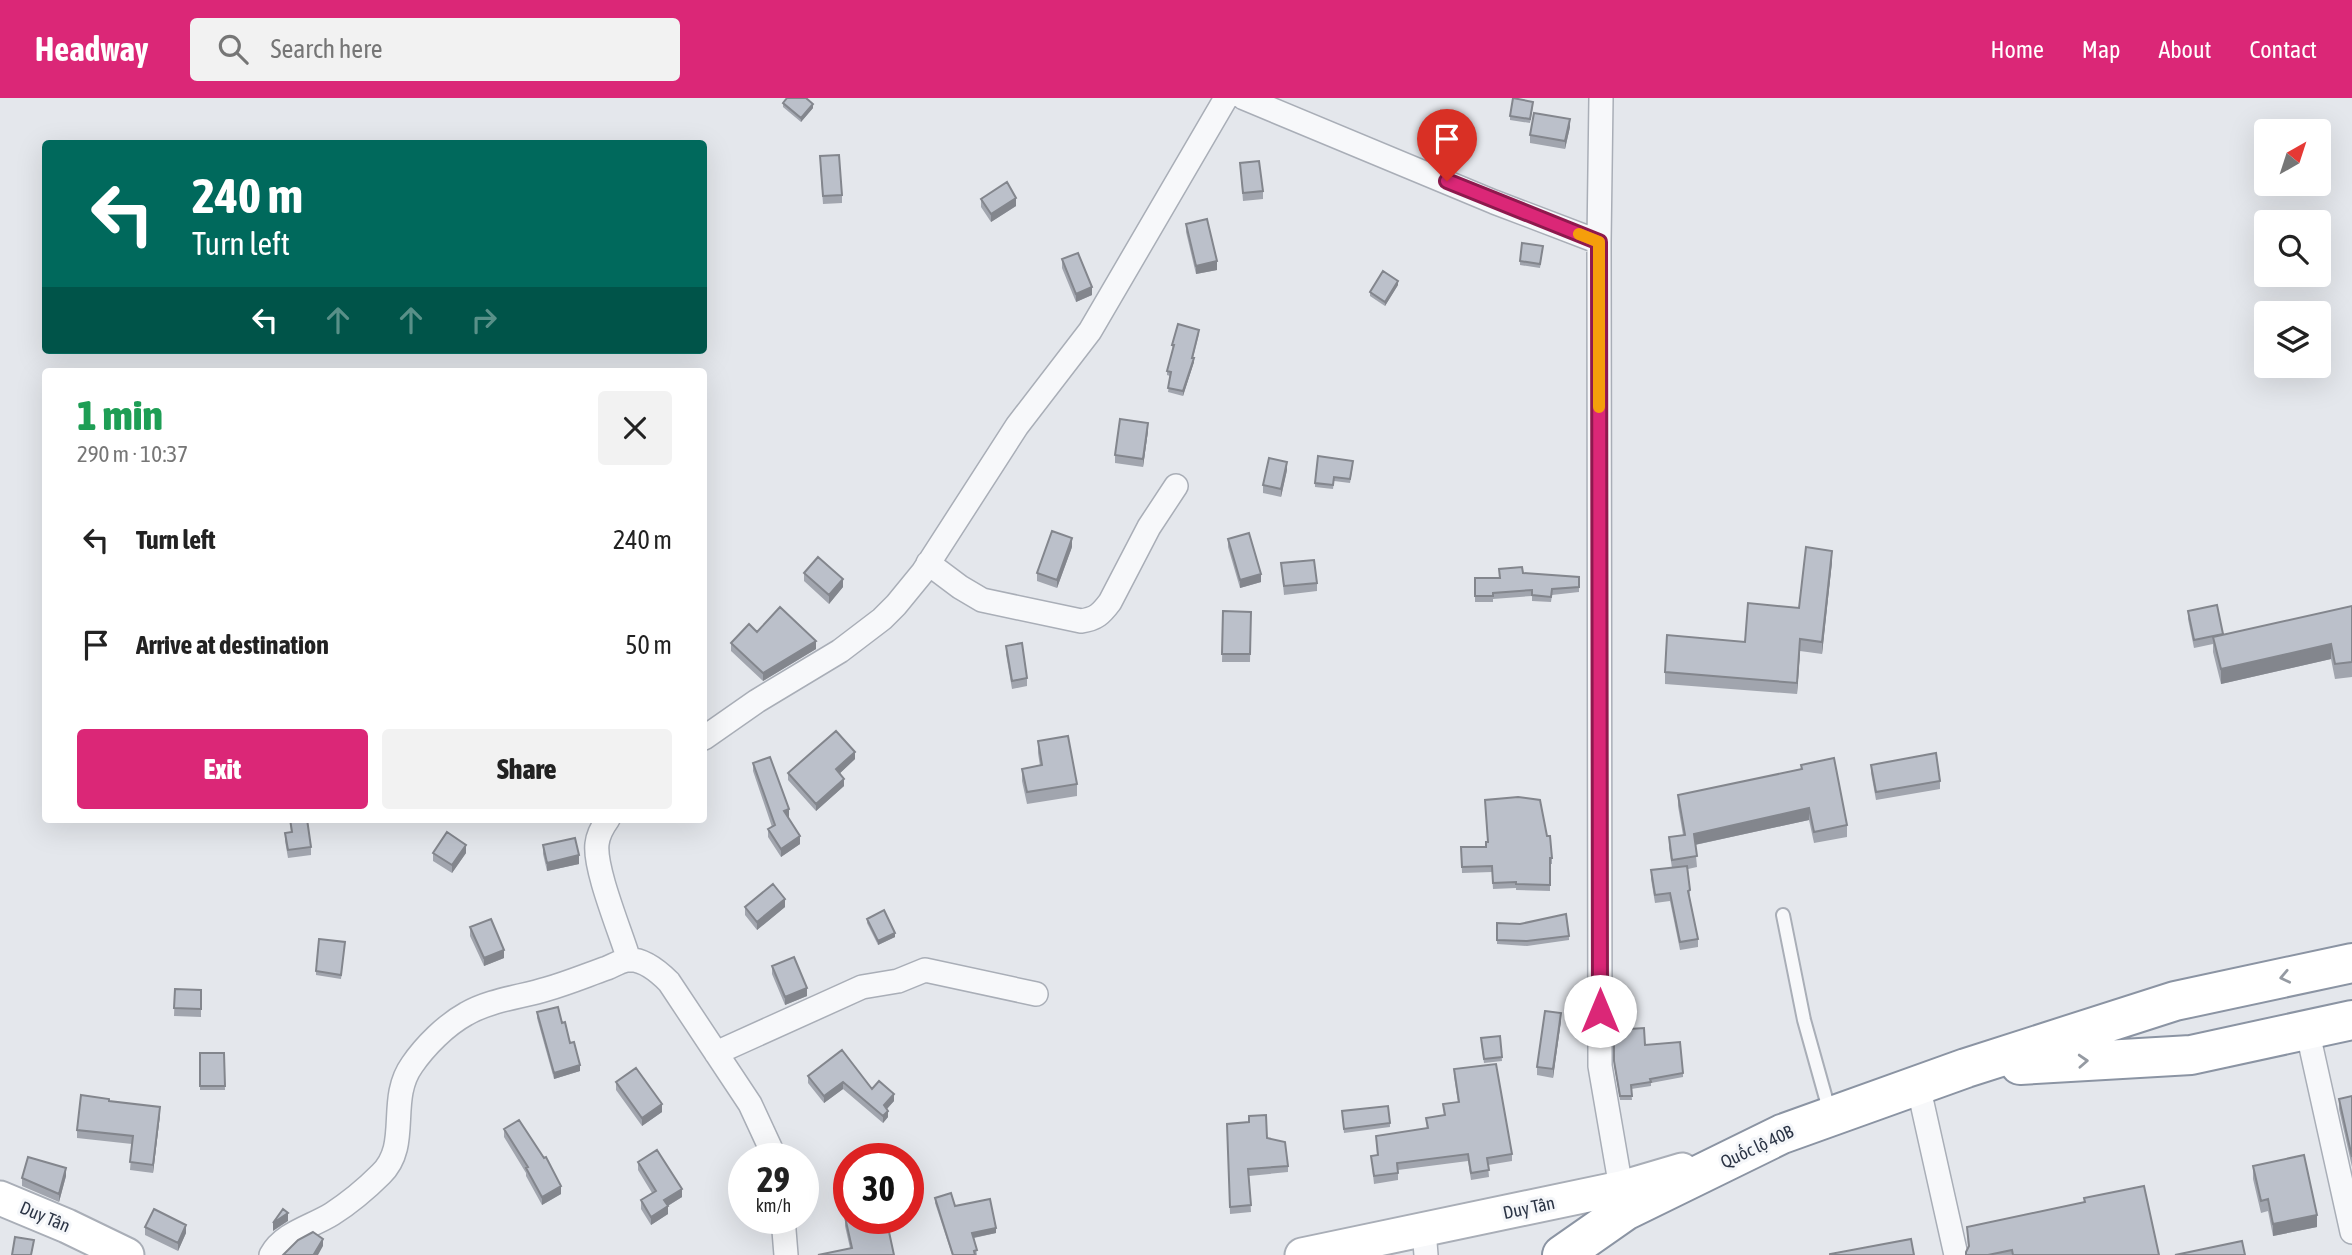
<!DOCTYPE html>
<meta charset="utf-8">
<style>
:root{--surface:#fff;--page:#f2f2f2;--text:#222;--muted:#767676;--accent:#db2777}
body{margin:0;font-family:"Asap Condensed",sans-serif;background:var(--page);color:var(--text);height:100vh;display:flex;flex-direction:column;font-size:26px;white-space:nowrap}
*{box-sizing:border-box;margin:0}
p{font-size:23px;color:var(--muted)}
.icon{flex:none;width:38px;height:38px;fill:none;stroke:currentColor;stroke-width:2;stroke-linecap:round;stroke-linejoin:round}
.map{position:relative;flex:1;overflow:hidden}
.panel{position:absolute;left:42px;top:270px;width:665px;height:455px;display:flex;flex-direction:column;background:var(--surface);border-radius:7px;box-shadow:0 7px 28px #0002}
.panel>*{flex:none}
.guide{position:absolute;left:42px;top:42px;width:665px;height:214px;border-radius:7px;box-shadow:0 7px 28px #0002;background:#00695c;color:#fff;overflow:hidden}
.needle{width:46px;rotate:39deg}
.tools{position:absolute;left:2254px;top:21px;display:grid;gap:14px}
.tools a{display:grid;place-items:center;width:77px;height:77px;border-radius:7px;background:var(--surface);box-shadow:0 7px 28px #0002;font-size:35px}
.speed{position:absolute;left:728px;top:1045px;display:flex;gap:14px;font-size:35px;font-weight:700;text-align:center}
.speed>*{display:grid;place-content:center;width:91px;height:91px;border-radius:50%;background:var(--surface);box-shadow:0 7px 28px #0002;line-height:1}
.speed small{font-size:18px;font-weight:400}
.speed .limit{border:10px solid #d22;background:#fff;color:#111}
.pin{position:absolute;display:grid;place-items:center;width:60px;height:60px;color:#fff;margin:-72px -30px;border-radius:50% 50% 50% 0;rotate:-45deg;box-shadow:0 0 7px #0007}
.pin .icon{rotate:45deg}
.me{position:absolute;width:77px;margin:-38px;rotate:0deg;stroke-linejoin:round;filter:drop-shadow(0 0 5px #0008)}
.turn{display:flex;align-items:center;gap:24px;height:147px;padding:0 35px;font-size:32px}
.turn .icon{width:91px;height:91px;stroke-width:2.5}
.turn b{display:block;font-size:49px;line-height:60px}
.lanes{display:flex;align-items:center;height:66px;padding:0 35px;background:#0003;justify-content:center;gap:35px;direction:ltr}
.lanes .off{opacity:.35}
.round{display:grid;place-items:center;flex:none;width:74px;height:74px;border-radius:7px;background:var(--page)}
.overview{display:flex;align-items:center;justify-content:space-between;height:119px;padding:0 35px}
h1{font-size:42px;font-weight:800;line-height:52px;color:#1e9e55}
.button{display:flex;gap:14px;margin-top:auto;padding:14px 35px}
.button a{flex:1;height:80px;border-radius:7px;background:var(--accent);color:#fff;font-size:28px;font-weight:800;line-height:80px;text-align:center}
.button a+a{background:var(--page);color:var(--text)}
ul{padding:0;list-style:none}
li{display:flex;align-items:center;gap:21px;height:105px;padding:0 35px}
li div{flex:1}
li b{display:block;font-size:26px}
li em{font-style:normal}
header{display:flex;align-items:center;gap:42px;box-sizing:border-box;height:98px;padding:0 35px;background:var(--accent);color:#fff}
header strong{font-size:33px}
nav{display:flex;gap:38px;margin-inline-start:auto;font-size:24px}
.search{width:490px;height:63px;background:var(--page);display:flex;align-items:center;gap:18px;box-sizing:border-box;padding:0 24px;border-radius:7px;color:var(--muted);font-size:26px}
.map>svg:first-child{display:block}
</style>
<header>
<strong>Headway</strong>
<div class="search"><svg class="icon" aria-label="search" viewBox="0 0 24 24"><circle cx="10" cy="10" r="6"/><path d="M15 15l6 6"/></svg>Search here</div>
<nav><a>Home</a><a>Map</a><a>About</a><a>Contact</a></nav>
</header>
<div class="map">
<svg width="2352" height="1157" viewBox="0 0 2352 1157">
<rect width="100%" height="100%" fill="#e4e7ec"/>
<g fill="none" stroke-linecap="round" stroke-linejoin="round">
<defs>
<path id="lane" d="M1783 817 1804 922 1830 1015"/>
<path id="street" d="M1244 0 1494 104 1599 144
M1601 0 1599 144 1600 968 1621 1090
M928 465 960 489 982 502 1081 523C1096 521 1101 516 1110 504L1149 429 1176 388
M704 640 757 603 840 553 882 521 896 507 923 474 1017 328 1090 233 1226 0
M608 721C603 728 598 736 597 746 594 771 621 835 629 862
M2307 931 2352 1134
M716 955 862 889 898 883 925 872 1036 896
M1918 987 1956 1157
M783 1120 786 1157
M1424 1132 1426 1157
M271 1157C283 1135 311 1129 332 1116 349 1105 367 1090 381 1076 411 1047 387 1002 412 967 425 948 446 927 466 916 490 902 521 899 547 891 568 885 587 877 607 870 614 867 621 863 627 862 643 860 659 874 669 884L750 1006 775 1060"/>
<path id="secondary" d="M0 1100 67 1128 127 1157
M1302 1157 1621 1090 1682 1072"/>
<path id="highway" d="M2020 967 2191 957 2352 922
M1562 1157 1625 1113 1782 1036 1966 970 2175 903 2352 865"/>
</defs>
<use href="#lane" stroke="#a9aeb7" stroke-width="16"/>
<use href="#street" stroke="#a9aeb7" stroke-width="26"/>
<use href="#secondary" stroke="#a9aeb7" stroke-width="37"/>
<use href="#highway" stroke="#8b94a3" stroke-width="42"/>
<use href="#lane" stroke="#f7f8fa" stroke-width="12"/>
<use href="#street" stroke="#f7f8fa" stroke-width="23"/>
<use href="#secondary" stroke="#fff" stroke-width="33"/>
<use href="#highway" stroke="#fff" stroke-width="38"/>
</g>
<path fill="#a1a5ae" d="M783 5 813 10 801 24 783 9Z
M1533 8 1530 25 1510 22V18Z
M1459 29 1447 48 1429 36V32Z
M1570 29 1565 51 1530 45V37Z
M1240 65 1263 93V101L1243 103Z
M820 66 842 97V105L823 106Z
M981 101 1016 108 991 124 981 109Z
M1186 126 1217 172 1196 176 1186 134Z
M1543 148 1540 170 1520 167V163Z
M1062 161 1092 197 1076 204 1062 170Z
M1398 187 1385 208 1370 198V194Z
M1199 236 1193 260 1194 264 1183 298 1168 294 1170 278 1167 277V273L1173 251 1172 247Z
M1148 333 1143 369 1115 365V357Z
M1353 367 1350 385 1334 383 1333 391 1315 389V385Z
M1287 372 1281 399 1263 395V387Z
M1228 441 1261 484 1240 490 1228 449Z
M1072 449 1057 490 1037 483V475Z
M1832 464 1822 556 1800 553 1797 596 1665 586V574L1745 544 1799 510Z
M1281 465 1317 485V493L1284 497Z
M804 475 843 489 829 506 804 483Z
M1523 475 1579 479V494L1552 497 1551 504 1532 503V498L1493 501V504H1475V480H1499Z
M2352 508V579L2335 581 2331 561 2221 586 2213 554V546L2194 550 2188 521V513L2223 537Z
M1223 513 1251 514 1250 564H1222Z
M731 545 816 551 763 583 731 553Z
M1006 548 1027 580V588L1012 591 1006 556Z
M1038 643 1077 686V698L1027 706 1022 683V671L1040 668 1038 655Z
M855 661 840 675 844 688 816 713 788 682V675Z
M753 665 789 720 800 746 781 759 768 739V731L772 729 753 673Z
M1801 667 1847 727V739L1814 745 1809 722 1695 747 1697 769 1688 771 1690 801 1698 841V849L1680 852 1670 803 1655 805 1651 781V772L1672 770 1669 750V739L1683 737 1678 708V697L1801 671Z
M1871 667 1940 683V691L1876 702 1871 675Z
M1485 708 1552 760V766H1550V793L1516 792V790L1493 791 1492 774 1462 775 1461 749H1486L1488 744Z
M290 721 311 749V757L288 760 285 743V735L291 734Z
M543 747 579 766 547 773 543 756Z
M433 755H466L452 775 433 763Z
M745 809H785L757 832 745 817Z
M867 821 895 839 878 847 867 825Z
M1497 825 1569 838V842L1527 848 1497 846Z
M470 829 504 860 484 868 470 838Z
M345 844 341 881 316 877V873Z
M772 868 807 898 785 907 772 876Z
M175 891 201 892V919L174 918Z
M537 914 570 945 580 973 554 981 537 920Z
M1561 923 1553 980 1537 977V969Z
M1614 932 1645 947 1683 975V979L1651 985V988L1631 991 1632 1002H1620L1614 967Z
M1500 938 1502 963 1484 965 1481 944Z
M842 952 872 991 894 1003 887 1011 888 1019 883 1025 843 991 824 1005 808 985V978Z
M200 955H224L225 992H200Z
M1454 971 1512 1056V1063L1488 1067 1489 1079 1471 1082 1468 1063 1398 1072V1082L1374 1086 1371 1058 1377 1057 1376 1038 1427 1031 1426 1020 1444 1018 1443 1006 1458 1004 1454 978Z
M616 984 662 1014 642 1028 616 992Z
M2352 998V1069L2339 1011V1001Z
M109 1003 160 1017 153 1075 130 1072 132 1046 77 1040V1032Z
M1342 1017 1390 1025V1029L1344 1035Z
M1227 1026 1267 1040 1288 1068V1074L1249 1078 1251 1114 1230 1116Z
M504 1031 561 1096 542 1107 526 1078V1075L504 1039Z
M638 1064 682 1099 668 1108V1116L651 1127 641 1111V1102L652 1095 638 1072Z
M2253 1068 2317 1129 2273 1138 2268 1113 2261 1115 2253 1081Z
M66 1078 59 1104 22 1088V1080Z
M935 1100 955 1108 996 1135 974 1140 977 1157H952L935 1105Z
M2084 1100 2159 1157H1966V1154L1968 1150 1967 1129 2084 1104Z
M845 1119 894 1157 850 1150 845 1128Z
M145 1129 186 1135 178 1153 145 1137Z"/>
<path fill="#83868d" d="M813 6V10L801 24V20Z
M1570 21V29L1565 51V43Z
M1459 25V29L1447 48V44Z
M1016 100V108L991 124V116Z
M1217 163V172L1196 176V168Z
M1398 183V187L1385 208V204Z
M1092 189V197L1076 204V196Z
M1194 260V264L1183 298V293Z
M1148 325V333L1143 369V361Z
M1287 364V372L1281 399V391Z
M1072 440V449L1057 490V482Z
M1832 453V464L1822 556V544Z
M1261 476V484L1240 490V482Z
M843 481V489L829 506V497Z
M1800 541V553L1797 596V585Z
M816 543V551L763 583V575Z
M2331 546V561L2221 586V571Z
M855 654V661L836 679V671Z
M844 681V688L816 713V706Z
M1809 710V722L1694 747V736Z
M789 711V720L784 721V713Z
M800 738V746L781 759V751Z
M466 747V755L452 775V767Z
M579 757V766L547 773V765Z
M785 801V809L757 832V824Z
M895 835V839L878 847V843Z
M504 852V860L484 868V860Z
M807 890V898L785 907V899Z
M1561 915V923L1553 980V971Z
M580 967V973L554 981V975Z
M843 984V991L824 1005V998Z
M894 996V1003L884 1014V1007Z
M662 1006V1014L642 1028V1020Z
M160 1009V1017L153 1075V1067Z
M888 1013V1019L883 1025V1018Z
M66 1070V1078L59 1104V1096Z
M561 1088V1096L542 1107V1099Z
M682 1091V1099L664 1110V1102Z
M668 1108V1116L651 1127V1119Z
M288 1115V1123L273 1133V1125Z
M2317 1117V1129L2273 1138V1126Z
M186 1127V1135L178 1153V1145Z
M996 1130V1135L972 1140V1135Z
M323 1141V1148L318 1157H314Z"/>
<path fill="#bbc0ca" stroke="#83868d" stroke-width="2" d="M787 0H806L813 6 801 20 783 5Z
M1513 0 1533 4 1530 21 1510 18Z
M1441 13 1459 25 1447 44 1429 32Z
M1534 15 1570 21 1565 43 1530 37Z
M839 57 842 97 823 98 820 58Z
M1259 63 1263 93 1243 95 1240 65Z
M1007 84 1016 100 991 116 981 101Z
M1207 121 1217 163 1196 168 1186 126Z
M1522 145 1543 148 1540 166 1520 163Z
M1078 155 1092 189 1076 196 1062 161Z
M1383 173 1398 183 1385 204 1370 194Z
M1178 226 1199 232 1192 260H1194L1183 293 1168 290 1171 274 1167 273 1174 247H1172Z
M1120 321 1148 325 1143 361 1115 357Z
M1318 358 1353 363 1350 381 1334 379 1333 387 1315 385Z
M1269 360 1287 364 1281 391 1263 387Z
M1052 433 1072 440 1057 482 1037 475Z
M1249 435 1261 476 1240 482 1228 441Z
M1806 449 1832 453 1822 544 1800 541 1797 585 1665 574 1667 537 1745 544 1748 505 1799 510Z
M818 459 843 481 829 497 804 475Z
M1314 462 1317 485 1284 488 1281 465Z
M1522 469 1523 475 1579 479V489L1552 491 1551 499 1532 497V492L1493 495V498H1475V480H1500L1499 471Z
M2217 507 2223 536 2194 542 2188 513Z
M2352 508V564L2335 566 2331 546 2221 571 2213 539Z
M780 509 816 543 763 575 731 545 749 526 757 534Z
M1223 513 1251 514 1250 556H1222Z
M1022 545 1027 580 1012 583 1006 548Z
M836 633 855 654 836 671 844 681 816 706 788 675Z
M1068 638 1077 686 1027 694 1022 671 1042 667 1038 643Z
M1936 655 1940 683 1876 694 1871 667Z
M770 659 789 711 784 713 800 738 781 751 768 731 775 727 753 665Z
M1834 660 1847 727 1814 734 1809 710 1694 736 1697 758 1672 762 1669 739 1685 737 1678 697 1802 671 1801 667Z
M1518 699 1540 702 1547 738H1550L1552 760H1550V787L1516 786V784L1493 785 1492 768 1462 769 1461 749H1486V744H1488L1485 702Z
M290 721H307L311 749 288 752 285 735 292 734Z
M447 734 466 747 452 767 433 755Z
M575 740 579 757 547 765 543 747Z
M1687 768 1690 792 1688 793 1698 841 1680 844 1670 795 1655 797 1651 772Z
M773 786 785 801 757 824 745 809Z
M884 812 895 835 878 843 867 821Z
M1566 816 1569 838 1527 843 1497 842V825L1520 826Z
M491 821 504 852 484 860 470 829Z
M319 841 345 844 341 877 316 873Z
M794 859 807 890 785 899 772 868Z
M175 891 201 892V911L174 910Z
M558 909 562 925 565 924 570 945 574 944 580 967 554 975 537 914Z
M1545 913 1561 915 1553 971 1537 969Z
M1644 930 1645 947 1680 944 1683 975 1650 981 1651 984 1631 987 1632 998H1620L1614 963V932Z
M1500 938 1502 959 1484 961 1481 940Z
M842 952 872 991 879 983 894 996 884 1007 888 1013 883 1018 843 984 824 998 808 978Z
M200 955H224L225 988H200Z
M1496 966 1512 1056 1487 1060 1489 1072 1471 1075 1468 1056 1397 1065 1398 1075 1374 1078 1371 1058 1378 1057 1376 1038 1428 1030 1426 1020 1445 1017 1443 1006 1459 1004 1454 971Z
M636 970 662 1006 642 1020 616 984Z
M81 997 109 1001V1003L160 1009 153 1067 130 1064 133 1038 77 1032Z
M2352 998V1059L2339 1001Z
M1388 1008 1390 1025 1344 1031 1342 1013Z
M1266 1017 1267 1040 1285 1044 1288 1068 1248 1071 1251 1107 1230 1109 1227 1026 1249 1024V1018Z
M519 1022 544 1060 546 1059 561 1088 542 1099 526 1070 528 1069 504 1031Z
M657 1052 682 1091 664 1102 668 1108 651 1119 641 1102 656 1093 638 1064Z
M2304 1057 2317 1117 2273 1126 2268 1101 2261 1103 2253 1068Z
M28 1059 66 1070 59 1096 22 1080Z
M2144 1088 2159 1157H2013L2012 1152 1988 1157H1966V1154L1969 1148 1967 1129 2085 1104 2084 1100Z
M951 1095 955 1108 990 1101 996 1130 972 1135 977 1152 974 1153 975 1157H953L935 1100Z
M154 1111 186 1127 178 1145 145 1129Z
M283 1111 288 1115 273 1125Z
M849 1118V1120H886L894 1157H818L852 1150 845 1119Z
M313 1134 323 1141 314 1156 316 1157H283L298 1142Z
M15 1139 34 1142 31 1157H12Z
M1911 1141 1914 1157H1830V1156Z
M2242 1143 2245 1157H2175Z"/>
<defs><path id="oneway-chevron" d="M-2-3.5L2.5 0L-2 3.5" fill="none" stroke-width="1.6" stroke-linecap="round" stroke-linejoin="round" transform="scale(1.75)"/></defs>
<g stroke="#959aa2">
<use href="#oneway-chevron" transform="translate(2285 879) rotate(168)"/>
<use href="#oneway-chevron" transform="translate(2083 963) rotate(-3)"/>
</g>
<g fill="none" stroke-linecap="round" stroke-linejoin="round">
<defs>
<path id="route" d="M1447 83 1599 144 1600 913"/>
</defs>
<use href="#route" stroke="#8e194d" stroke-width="18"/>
<use href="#route" stroke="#db2777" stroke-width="12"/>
<path stroke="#f59e0b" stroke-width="12" d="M1579 136 1599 144V309"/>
</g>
<g text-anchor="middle" stroke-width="6" stroke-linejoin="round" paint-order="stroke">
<g font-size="18" fill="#2b3445" stroke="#f4f6f9">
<text transform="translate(1757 1049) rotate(-25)" y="6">Quốc lộ 40B</text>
<text transform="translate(1529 1110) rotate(-12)" y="6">Duy Tân</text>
<text transform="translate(45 1119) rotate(23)" y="6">Duy Tân</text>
</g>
</g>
</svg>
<div class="tools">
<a><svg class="needle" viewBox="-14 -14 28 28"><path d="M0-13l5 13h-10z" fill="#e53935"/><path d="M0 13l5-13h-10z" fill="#767676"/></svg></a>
<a><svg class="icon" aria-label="search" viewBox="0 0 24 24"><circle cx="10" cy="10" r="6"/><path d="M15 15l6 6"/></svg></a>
<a><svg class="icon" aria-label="layers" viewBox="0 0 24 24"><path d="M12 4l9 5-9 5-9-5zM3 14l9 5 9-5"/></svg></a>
</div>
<div class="speed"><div>29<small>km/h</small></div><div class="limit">30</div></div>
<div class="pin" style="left:1447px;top:83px;background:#d93025"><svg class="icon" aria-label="arrive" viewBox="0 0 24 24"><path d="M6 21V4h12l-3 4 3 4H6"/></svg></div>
<svg class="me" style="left:1600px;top:913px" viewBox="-20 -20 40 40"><circle r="19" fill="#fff"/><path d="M0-13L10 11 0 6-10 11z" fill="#db2777"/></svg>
<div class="guide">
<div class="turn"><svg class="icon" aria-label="left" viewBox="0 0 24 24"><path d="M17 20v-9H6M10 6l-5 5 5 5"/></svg><div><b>240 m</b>Turn left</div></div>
<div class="lanes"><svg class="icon" aria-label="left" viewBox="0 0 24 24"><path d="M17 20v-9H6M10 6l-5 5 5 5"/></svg><svg class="icon off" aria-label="ahead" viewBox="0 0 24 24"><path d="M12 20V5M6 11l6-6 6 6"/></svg><svg class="icon off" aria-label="ahead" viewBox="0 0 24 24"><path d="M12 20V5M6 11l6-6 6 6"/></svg><svg class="icon off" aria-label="right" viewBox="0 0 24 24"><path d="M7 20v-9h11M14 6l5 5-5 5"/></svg></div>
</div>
<section class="panel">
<div class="overview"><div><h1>1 min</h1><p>290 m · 10:37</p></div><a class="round"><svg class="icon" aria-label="close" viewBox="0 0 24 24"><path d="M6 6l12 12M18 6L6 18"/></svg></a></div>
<ul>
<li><svg class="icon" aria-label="left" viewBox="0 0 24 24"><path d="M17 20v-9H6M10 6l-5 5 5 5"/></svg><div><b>Turn left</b></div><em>240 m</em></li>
<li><svg class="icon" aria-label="arrive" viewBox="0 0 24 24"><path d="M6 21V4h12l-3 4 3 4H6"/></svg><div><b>Arrive at destination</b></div><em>50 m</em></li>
</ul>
<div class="button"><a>Exit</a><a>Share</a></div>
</section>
</div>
